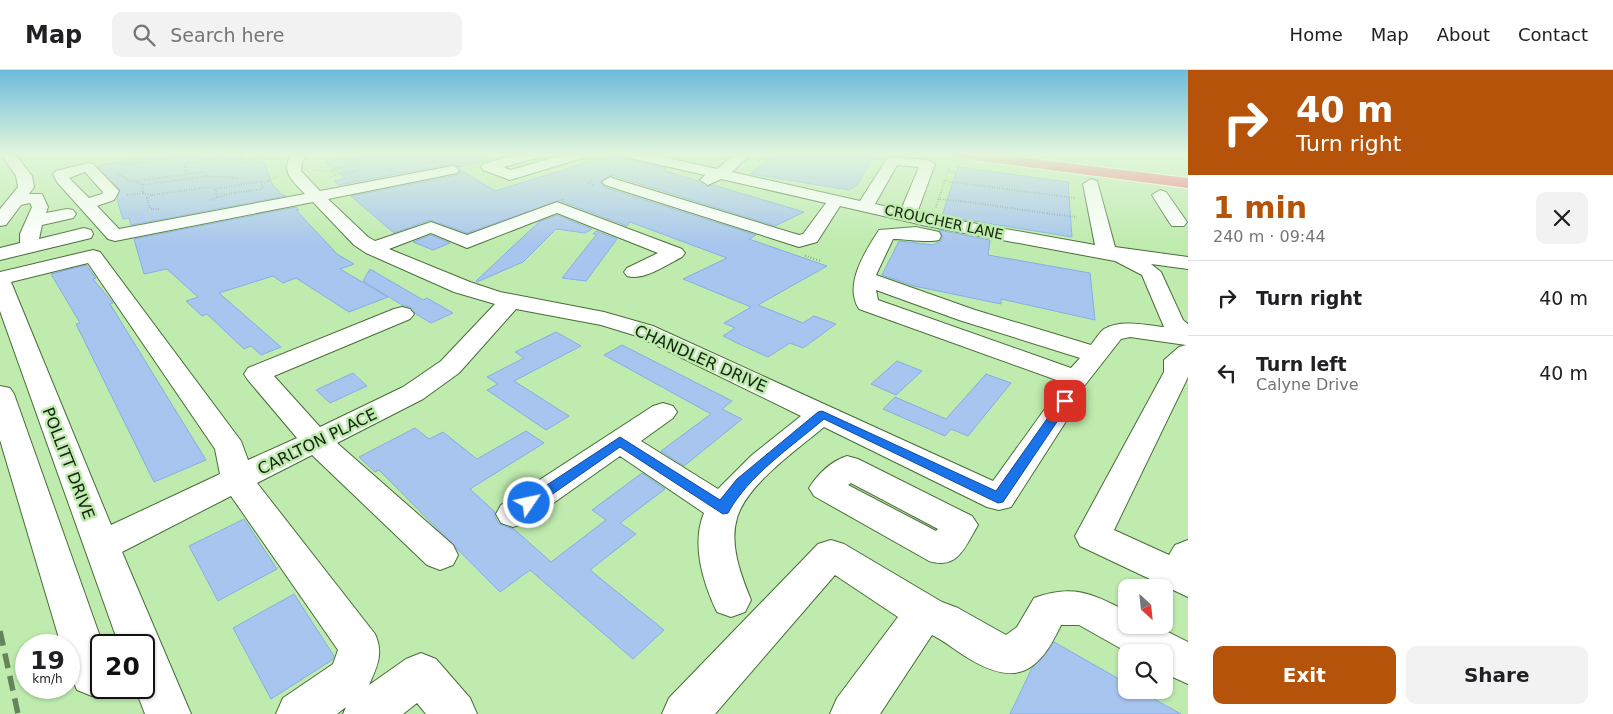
<!DOCTYPE html>
<meta charset="utf-8">
<style>
:root{--surface:#fff;--page:#f2f2f2;--text:#202124;--muted:#757577;--line:#e0e0e0;--accent:#b45309}
body{margin:0;font-family:"DejaVu Sans",sans-serif;background:var(--page);color:var(--text);height:100vh;display:flex;flex-direction:column;font-size:19px;white-space:nowrap}
*{box-sizing:border-box;margin:0}
p{font-size:16px;color:var(--muted)}
.icon{flex:none;width:28px;height:28px;fill:none;stroke:currentColor;stroke-width:2;stroke-linecap:round;stroke-linejoin:round}
.map{position:relative;flex:1;overflow:hidden}
.panel{display:flex;flex-direction:column;background:var(--surface);width:425px}
.panel>*{flex:none}
.guide{background:#b45309;color:#fff;overflow:hidden}
.needle{width:32px;rotate:153deg}
.fabs{position:absolute;left:1118px;top:509px;display:grid;gap:10px}
.fabs a{display:grid;place-items:center;width:55px;height:55px;border-radius:10px;background:var(--surface);box-shadow:0 1px 4px #0004;font-size:25px}
.speed{position:absolute;left:15px;top:564px;display:flex;gap:10px;font-size:25px;font-weight:700;text-align:center}
.speed>*{display:grid;place-content:center;width:65px;height:65px;border-radius:50%;background:var(--surface);box-shadow:0 1px 4px #0004;line-height:1}
.speed small{font-size:12px;font-weight:400}
.speed .limit{border:2px solid #111;border-radius:8px;background:#fff;color:#111}
.pin{position:absolute;display:grid;place-items:center;width:42px;height:42px;color:#fff;margin:-21px;border-radius:10px;box-shadow:0 2px 8px #0006}
.me{position:absolute;width:55px;margin:-28px;rotate:56deg;stroke-linejoin:round;filter:drop-shadow(0 0 4px #0008)}
.turn{display:flex;align-items:center;gap:18px;height:105px;padding:0 25px;font-size:22px}
.turn .icon{width:65px;height:65px;stroke-width:2.5}
.turn b{display:block;font-size:35px;line-height:42px}
.round{display:grid;place-items:center;flex:none;width:52px;height:52px;border-radius:10px;background:var(--page)}
.head{display:flex;align-items:center;justify-content:space-between;height:85px;padding:0 25px}
h1{font-size:30px;font-weight:600;line-height:38px;color:var(--accent)}
.action{display:flex;gap:10px;margin-top:auto;padding:10px 25px}
.action a{flex:1;height:58px;border-radius:10px;background:var(--accent);color:#fff;font-size:20px;font-weight:600;line-height:58px;text-align:center}
.action a+a{background:var(--page);color:var(--text)}
ul{padding:0;list-style:none}
li{display:flex;align-items:center;gap:15px;height:75px;padding:0 25px;border-top:1px solid var(--line)}
li div{flex:1}
li b{display:block;font-size:19px}
li em{font-style:normal}
header{display:flex;align-items:center;gap:30px;box-sizing:border-box;height:70px;padding:0 25px;background:var(--surface);border-bottom:1px solid var(--line)}
header strong{font-size:24px}
nav{display:flex;gap:28px;margin-inline-start:auto;font-size:18px}
.search{width:350px;height:45px;background:var(--page);display:flex;align-items:center;gap:12px;box-sizing:border-box;padding:0 18px;border-radius:10px;color:var(--muted);font-size:19px}
main{display:flex;flex:1;min-height:0}
.map>svg:first-child{display:block}
</style>
<header>
<strong>Map</strong>
<div class="search"><svg class="icon" aria-label="search" viewBox="0 0 24 24"><circle cx="10" cy="10" r="6"/><path d="M15 15l6 6"/></svg>Search here</div>
<nav><a>Home</a><a>Map</a><a>About</a><a>Contact</a></nav>
</header>
<main>
<div class="map">
<svg width="1188" height="644" viewBox="0 0 1188 644">
<rect width="100%" height="100%" fill="#bfebae"/>
<path fill="#a7c5ee" stroke="#85aee7" d="M160 84H241L242 92 255 90V93L264 92 272 114 281 124 286 126 131 155 129 148 123 149 117 129 120 120 98 96Z
M370 84H487L488 90 460 97 452 94 339 115 334 111 345 108 325 92Z
M608 84H621L625 89 666 98 663 100 698 111 707 117 713 115 804 142 775 156 611 105 600 112 604 117 756 165 749 169 827 196 758 235 803 253 814 246 836 254 803 278 790 273 768 287 737 273 723 266 735 258 724 253 751 237 683 209 727 188 630 152 627 156 561 131 564 129 467 163 430 150 394 163 351 126 457 105 461 100 495 121 608 86Z
M773 84H875L857 115 849 120 751 104Z
M958 97 1068 112 1072 167 942 146Z
M296 137 299 140H296L337 184 354 194 340 199 388 227 349 242 296 208 283 213 273 206 219 223 281 277 261 285 251 276 244 279 207 244 202 246 186 231 198 227 167 199 144 204 134 169Z
M557 145 592 159 585 163 556 159 523 192 477 212 476 211 539 152Z
M939 160 990 170 988 185 1090 203 1095 250 1001 229V234L914 216 882 205 899 171 933 175 941 171 943 167Z
M596 161 617 169 586 211 562 208 597 164H593Z
M431 165 450 173 433 180 413 172Z
M86 195 96 208 93 209 113 233 110 234 206 390 154 412 76 254 80 253 51 204Z
M370 199 423 230 427 228 453 243 431 253 416 244 410 237 402 235 363 211Z
M556 262 581 276 514 311 569 346 546 360 487 320 498 314 487 307 524 288 515 282Z
M622 275 732 331 722 339 742 349 684 396 661 381 711 344 604 285Z
M897 291 922 301 896 325 871 314Z
M353 303 367 316 330 333 316 320Z
M986 304 1011 313 968 366 951 359 945 366 883 339 895 327 946 349Z
M415 358 429 369 443 362 477 389 526 361 544 373 470 419 495 442 494 445 499 454 514 459 551 492 606 450 592 440 642 403 665 419 620 453 636 464 590 500 664 560 633 589 530 500 500 522 379 400 375 402 359 387Z
M244 449 277 499 218 531 189 476Z
M294 524 334 586 332 590 271 629 233 558Z
M1054 572 1126 613V620H1138L1181 644H1010L1032 598 1045 585Z"/>
<g fill="none" stroke-linecap="round" stroke-linejoin="round">
<defs>
<path id="minor" d="M1 84H15L32 106 34 117 29 124H42L48 137 46 143 67 139 73 140 76 144 73 148 42 155 39 169 84 158 91 160 93 164 91 168 0 190V178L20 173V164L32 137 30 133 21 135 6 155 0 156V139L18 117 16 106Z
M292 84H307L302 92 301 101 320 121 452 96 457 97 459 100 457 103 452 104 328 129 368 167 375 171 431 152 467 165 557 132 682 179 685 183 682 187C666 195 644 211 627 206L624 202 627 198 658 183 557 143 467 178 431 163 389 179 470 212 500 222 604 242 653 256 993 411 1055 325 1065 323 1075 325 1079 331 1011 437 999 440 987 437 824 357C797 380 747 414 737 448 729 475 741 505 751 530L745 542 731 547 717 542C703 513 691 474 704 443L620 386 525 453 513 457 501 453 496 444 501 435 653 336 663 333 673 336 677 342 673 348 641 371 718 419 752 385 801 346 637 266 601 255 516 239 459 303 423 329 337 373 453 475 458 485 453 495 440 500 427 495 312 385 257 413 375 564C384 584 377 596 369 615L406 589 421 583 436 589 470 628 477 644H426L417 633 403 644H343L346 637 337 644H276L283 628 333 594 338 580 231 426 122 482 191 644H145L135 618H144V575H119L0 241V202L93 180 100 182 241 371 248 390 297 368 248 310 244 304 248 298 394 239 402 237 410 239 414 244 410 249 274 306 320 357 403 317 441 291 495 234 454 222 366 183 354 175 313 132 115 171 108 169 57 112 53 104 56 101 88 93 93 94 119 121 114 130 97 136 119 159 305 124C292 111 280 101 292 84ZM85 102 103 122 102 124 89 128 69 108ZM88 193 215 379 220 404 111 455 11 212Z
M518 84H542L540 87 503 97 511 100 565 84H588L586 87 510 110 483 100 481 97 483 94Z
M623 84H650L717 99 735 84H751L732 102 860 131 888 87 928 90 935 94 917 143 1095 175 1083 114 1091 109 1097 111 1115 177 1188 187V199L1151 194 1161 202 1183 250 1188 254V307L1114 460 1169 485 1175 475 1188 470V527L1080 476 1075 466 1164 302V290L1179 277 1186 275 1130 267 1121 269 1085 315 1076 317 859 239C843 215 866 180 879 160L916 157 939 162 941 166 939 170C928 173 906 169 893 169L876 205 975 240 1091 275C1095 270 1099 263 1104 259 1119 249 1147 255 1164 257L1142 205 1115 191 927 156 840 136 817 172 799 177 605 115 602 112 610 107 615 109 799 165 803 164 826 133 721 109 708 115 700 110 705 105 625 87ZM897 95 919 97 901 140 875 134ZM876 220 959 250 1080 288 1071 298 878 230Z
M1027 84H1042L1036 92 1031 93 1024 89Z
M1160 120 1166 122 1187 152 1184 156H1172L1169 152 1152 125Z
M0 316 10 318 14 324 103 575 101 618H113L92 626 77 620 69 601V575H61L0 370Z
M847 386 858 389 972 446 978 455C965 477 958 500 929 491L814 426 809 418C818 404 831 391 847 386ZM851 413 938 459 936 461 848 415Z
M831 470 844 474 942 532 958 538 1006 565 1017 557 1034 528C1072 514 1092 523 1126 541V555H1154L1188 572V614L1164 603V582H1127L1079 555H1061C1039 602 1017 618 968 588 956 581 945 571 932 565L880 644H830L837 628 898 547 835 505 715 644H662L669 628 818 474Z"/>
<path id="highway" d="M951 84H994L1188 108V118L958 88Z"/>
</defs>
<use href="#minor" stroke="#476e36" stroke-width="2"/>
<use href="#highway" stroke="#fff" stroke-width="2"/>
<path stroke="#638057" stroke-width="2" stroke-dasharray="0.5 2" stroke-linecap="butt" d="M216 84V87L228 90 255 87
M249 84 280 90
M341 84 347 91
M597 87 606 84
M759 91 766 84
M105 94H139L188 84
M314 100 334 102 335 106 331 107
M331 100 360 94
M948 101 957 103
M117 102 126 109 142 114 143 123 126 125
M189 103 185 101V93L220 88
M335 105 365 99
M592 110 588 113 595 116
M137 111 205 102 206 106
M945 111 1075 128
M143 115 206 106 238 108
M263 118 261 114 279 106
M143 123 152 125 147 128 150 139H160
M152 125 208 117 215 119
M217 127 215 119 263 111
M938 129C985 133 1030 142 1077 147
M210 130 228 124 263 119
M936 137 950 95"/>
<path stroke="#638057" stroke-width="2.5" stroke-dasharray="0.5 2.5" stroke-linecap="butt" d="M805 186 821 191"/>
<use href="#minor" fill="#fff" fill-rule="evenodd"/>
<use href="#highway" fill="#f96675" fill-rule="evenodd"/>
<path stroke="#66845b" stroke-width="5.5" stroke-dasharray="15 8" stroke-linecap="butt" d="M0 561 18 644"/>
</g>
<linearGradient id="sky" x2="0" y2="1"><stop stop-color="#6ebbdb"/><stop offset="0.48" stop-color="#e2f6db"/><stop offset="1" stop-color="#e2f6db" stop-opacity="0"/></linearGradient>
<rect width="1188" height="175" fill="url(#sky)"/>
<path fill="#1a73e8" stroke="#114b97" d="M1065 328 1071 331 1003 432 998 433 824 349C790 378 749 405 728 443L723 444 620 377 534 437H524L522 433 524 430 620 367 720 430 737 409 818 342 822 341 996 421 1061 329Z"/>
<g text-anchor="middle" stroke-width="5" stroke-linejoin="round" paint-order="stroke">
<g font-size="14" fill="#13230c" stroke="#bfebae">
<text transform="translate(944 152) rotate(12)" y="5">CROUCHER LANE</text>
</g>
<g font-size="16" fill="#13230c" stroke="#bfebae">
<text transform="translate(701 288) rotate(24)" y="6">CHANDLER DRIVE</text>
<text transform="translate(317 371) rotate(-26)" y="6">CARLTON PLACE</text>
<text transform="translate(69 393) rotate(69)" y="6">POLLITT DRIVE</text>
</g>
</g>
</svg>
<div class="fabs">
<a><svg class="needle" viewBox="-14 -14 28 28"><path d="M0-13l5 13h-10z" fill="#e53935"/><path d="M0 13l5-13h-10z" fill="#757577"/></svg></a>
<a><svg class="icon" aria-label="search" viewBox="0 0 24 24"><circle cx="10" cy="10" r="6"/><path d="M15 15l6 6"/></svg></a>
</div>
<div class="speed"><div>19<small>km/h</small></div><div class="limit">20</div></div>
<div class="pin" style="left:1065px;top:331px;background:#d93025"><svg class="icon" aria-label="arrive" viewBox="0 0 24 24"><path d="M6 21V4h12l-3 4 3 4H6"/></svg></div>
<svg class="me" style="left:529px;top:433px" viewBox="-20 -20 40 40"><circle r="17" fill="#1a73e8" stroke="#fff" stroke-width="3"/><path d="M0-11L8 9 0 5-8 9z" fill="#fff"/></svg>
</div>
<section class="panel">
<div class="guide">
<div class="turn"><svg class="icon" aria-label="right" viewBox="0 0 24 24"><path d="M7 20v-9h11M14 6l5 5-5 5"/></svg><div><b>40 m</b>Turn right</div></div>
</div>
<div class="head"><div><h1>1 min</h1><p>240 m · 09:44</p></div><a class="round"><svg class="icon" aria-label="close" viewBox="0 0 24 24"><path d="M6 6l12 12M18 6L6 18"/></svg></a></div>
<ul>
<li><svg class="icon" aria-label="right" viewBox="0 0 24 24"><path d="M7 20v-9h11M14 6l5 5-5 5"/></svg><div><b>Turn right</b></div><em>40 m</em></li>
<li><svg class="icon" aria-label="left" viewBox="0 0 24 24"><path d="M17 20v-9H6M10 6l-5 5 5 5"/></svg><div><b>Turn left</b><p>Calyne Drive</p></div><em>40 m</em></li>
</ul>
<div class="action"><a>Exit</a><a>Share</a></div>
</section>
</main>
